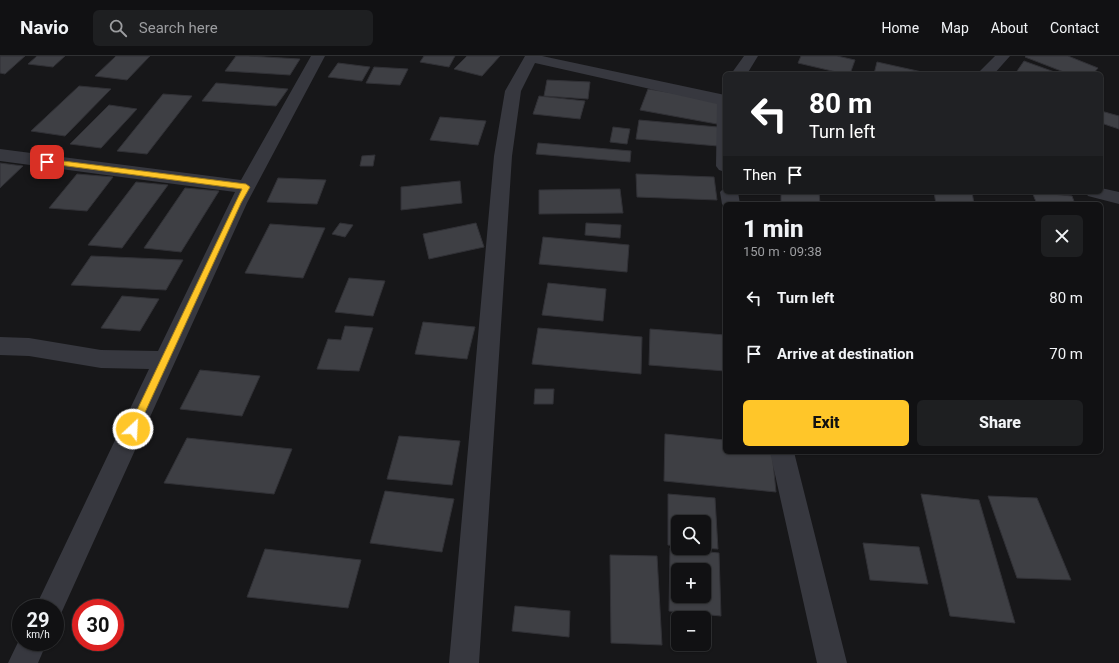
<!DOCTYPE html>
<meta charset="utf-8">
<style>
:root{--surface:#111113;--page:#1e1f21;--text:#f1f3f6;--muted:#9c9da0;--line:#303133;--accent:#ffc629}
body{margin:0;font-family:Roboto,sans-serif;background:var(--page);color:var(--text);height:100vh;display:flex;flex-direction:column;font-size:15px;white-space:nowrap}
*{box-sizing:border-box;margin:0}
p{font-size:13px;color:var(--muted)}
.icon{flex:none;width:22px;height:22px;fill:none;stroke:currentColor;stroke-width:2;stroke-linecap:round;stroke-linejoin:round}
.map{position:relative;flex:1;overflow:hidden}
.drawer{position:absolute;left:723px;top:146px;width:380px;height:252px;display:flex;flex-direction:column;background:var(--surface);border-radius:6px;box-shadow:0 1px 3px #0004,0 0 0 1px var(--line)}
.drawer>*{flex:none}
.guide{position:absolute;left:723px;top:16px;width:380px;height:122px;border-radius:6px;box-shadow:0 1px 3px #0004,0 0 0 1px var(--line);background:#202124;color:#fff;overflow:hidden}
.controls{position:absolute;left:671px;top:459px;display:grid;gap:8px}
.controls a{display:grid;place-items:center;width:40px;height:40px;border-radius:6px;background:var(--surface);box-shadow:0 1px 3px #0004,0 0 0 1px var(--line);font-size:20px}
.speed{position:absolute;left:12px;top:543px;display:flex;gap:8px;font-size:20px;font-weight:700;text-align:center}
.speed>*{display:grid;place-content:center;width:52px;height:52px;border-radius:50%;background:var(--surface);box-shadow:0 1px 3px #0004,0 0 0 1px var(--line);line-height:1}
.speed small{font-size:10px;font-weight:400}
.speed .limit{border:6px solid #d22;background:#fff;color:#111}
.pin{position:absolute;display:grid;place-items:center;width:34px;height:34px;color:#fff;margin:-17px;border-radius:8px;box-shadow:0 2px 6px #0006}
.me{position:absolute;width:44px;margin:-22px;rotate:25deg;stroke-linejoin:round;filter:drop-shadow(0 0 3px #0008)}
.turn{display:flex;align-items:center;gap:14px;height:84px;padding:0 20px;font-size:18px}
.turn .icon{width:52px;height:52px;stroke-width:2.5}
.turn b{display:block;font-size:28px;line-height:34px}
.then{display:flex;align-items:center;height:38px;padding:0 20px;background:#0003;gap:8px;font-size:15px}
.round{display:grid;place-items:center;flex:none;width:42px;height:42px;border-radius:6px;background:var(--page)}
.headline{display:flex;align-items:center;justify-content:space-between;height:68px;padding:0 20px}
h1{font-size:24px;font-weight:800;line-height:30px}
.cta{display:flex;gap:8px;margin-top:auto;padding:8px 20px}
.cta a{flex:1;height:46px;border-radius:6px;background:var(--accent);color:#111;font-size:16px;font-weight:800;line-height:46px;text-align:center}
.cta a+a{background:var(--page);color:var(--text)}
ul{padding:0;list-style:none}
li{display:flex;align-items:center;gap:12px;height:56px;padding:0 20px}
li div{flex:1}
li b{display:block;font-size:15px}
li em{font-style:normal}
header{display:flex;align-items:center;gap:24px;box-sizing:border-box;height:56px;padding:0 20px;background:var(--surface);border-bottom:1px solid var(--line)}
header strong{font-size:19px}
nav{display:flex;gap:22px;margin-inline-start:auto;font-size:14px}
.search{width:280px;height:36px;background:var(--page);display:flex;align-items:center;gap:10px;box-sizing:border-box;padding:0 14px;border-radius:6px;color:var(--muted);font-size:15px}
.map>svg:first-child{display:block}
</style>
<header>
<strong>Navio</strong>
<div class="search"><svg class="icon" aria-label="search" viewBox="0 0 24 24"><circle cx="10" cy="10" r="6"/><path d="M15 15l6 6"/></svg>Search here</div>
<nav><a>Home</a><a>Map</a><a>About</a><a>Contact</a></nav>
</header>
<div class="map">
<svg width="1119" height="607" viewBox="0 0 1119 607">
<rect width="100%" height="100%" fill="#171719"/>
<path fill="#3e3f44" stroke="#313136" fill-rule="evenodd" d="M0 0H25L5 18 0 17Z
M37 0H65L53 11 28 8Z
M116 0H150L127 24 95 20Z
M236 0H248L300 3 290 19 225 15Z
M424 0H455L449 11 420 6Z
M467 0H500L482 20 454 13Z
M801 0H837L855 4 850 18H845L798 7Z
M1026 0H1068L1098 12 1093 18H1069L1025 1Z
M1024 5 1060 18H1015Z
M877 6 931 18H874Z
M338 7 370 11 362 25 328 21Z
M374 11 408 13 400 29 366 27Z
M547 24 590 26 588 43 544 40Z
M216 27 288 33 276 50 202 45Z
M79 30 111 33 65 80 31 75Z
M648 33 723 45 717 68 640 54Z
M163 38 192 40 147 98 117 95Z
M539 40 585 45 580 63 533 58Z
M109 49 137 53 101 92 70 88Z
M1101 55 1119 60V73L1101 67Z
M440 61 486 65 478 89 430 84Z
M639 64 718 71V90L636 83Z
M613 71 630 73 627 88 610 86Z
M538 87 631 95 630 106 536 98Z
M375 99 373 110H360L362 100Z
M0 107 23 110 0 132Z
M77 118 113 121 87 155 49 152Z
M636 118 714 121 717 144 637 141Z
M278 122 326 124 317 148 267 146Z
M460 125 462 147 401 154V131Z
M136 126 168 129 122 192 88 189Z
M185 132 219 135 181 196 144 192Z
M620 133 623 157 539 158V134Z
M781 136H819L820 148H781Z
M934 136H972L974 148H936Z
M1032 136 1072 140 1075 148H1037Z
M340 167 353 169 345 181 332 178Z
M476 167 484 191 429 203 423 178Z
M586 167 621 169 620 182 585 179Z
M270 168 325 172 303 222 245 217Z
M543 181 629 189 627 216 539 208Z
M91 200 183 204 166 234 71 229Z
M349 222 385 225 373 260 335 256Z
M548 227 606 233 603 265 542 259Z
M122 240 159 243 140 275 101 272Z
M423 266 475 271 467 303 415 298Z
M345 270 373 272 359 315 317 313 328 283 341 284Z
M538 272 642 281 641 318 532 308Z
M650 273 725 279V315L649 309Z
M200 314 260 320 242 360 180 353Z
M535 333H554L553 348H534Z
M665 378 725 384V396H772L776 436 664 425Z
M399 380 460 385 452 429 387 423Z
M187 382 292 393 274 438 164 427Z
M385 435 454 443 442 496 370 487Z
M668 438 715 442 718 493 701 492H704V466H678V490L668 489Z
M921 438 979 444 1015 567 950 560Z
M988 440 1037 442 1071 524 1017 522Z
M863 487 919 491 928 528 870 524Z
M670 492 719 497 721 560 669 555ZM678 514H704V540H678Z
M265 493 361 504 348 552 247 541Z
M610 499 657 500 662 589 611 587Z
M515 550 570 555 569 581 512 575Z"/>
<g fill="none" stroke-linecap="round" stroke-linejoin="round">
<path fill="#37383f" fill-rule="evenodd" d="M311 0H325L247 147 59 562 55 563V552H35L149 313 101 312 29 300 0 299V281L29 282 101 294 158 295 235 136 0 105V93L241 124Z
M525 0H542L725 39V116L719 114 716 110 717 48 535 7 521 35 512 100 479 607H449L494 100 505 35Z
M744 0H758L747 18H731Z
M995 0H1010L994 18H977Z
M725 131V136H738L740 148H725V152L722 148 720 136Z
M1101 132 1119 136V148L1088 140 1085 136H1101Z
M770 396H794L847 607H817Z
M21 580V586H47L38 607H8Z"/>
</g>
<path fill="#ffc629" stroke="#a6811b" d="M47 103 246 128 250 131 241 147 136 376 133 377 130 376 128 373 242 133 44 107 43 106Z"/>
</svg>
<div class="controls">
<a><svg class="icon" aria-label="search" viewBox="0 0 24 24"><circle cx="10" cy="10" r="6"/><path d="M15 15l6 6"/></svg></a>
<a>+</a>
<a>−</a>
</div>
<div class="speed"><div>29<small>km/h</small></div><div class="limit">30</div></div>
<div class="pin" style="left:47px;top:106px;background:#d93025"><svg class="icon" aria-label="arrive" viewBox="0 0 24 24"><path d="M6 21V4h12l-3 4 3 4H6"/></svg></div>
<svg class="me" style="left:133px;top:373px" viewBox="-20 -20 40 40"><circle r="17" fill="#ffc629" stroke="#fff" stroke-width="3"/><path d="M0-11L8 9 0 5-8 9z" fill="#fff"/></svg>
<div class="guide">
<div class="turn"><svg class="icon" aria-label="left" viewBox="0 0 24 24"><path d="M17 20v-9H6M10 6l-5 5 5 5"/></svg><div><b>80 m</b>Turn left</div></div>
<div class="then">Then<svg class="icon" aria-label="arrive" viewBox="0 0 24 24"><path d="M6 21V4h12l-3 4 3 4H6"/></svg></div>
</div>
<section class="drawer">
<div class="headline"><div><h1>1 min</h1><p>150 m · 09:38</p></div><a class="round"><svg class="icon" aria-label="close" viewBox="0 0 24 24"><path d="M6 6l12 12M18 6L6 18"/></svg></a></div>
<ul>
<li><svg class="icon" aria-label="left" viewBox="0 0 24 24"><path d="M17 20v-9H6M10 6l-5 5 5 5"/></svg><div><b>Turn left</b></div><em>80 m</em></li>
<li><svg class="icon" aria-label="arrive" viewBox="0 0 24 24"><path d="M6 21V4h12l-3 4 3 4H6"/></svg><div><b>Arrive at destination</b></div><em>70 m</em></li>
</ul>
<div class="cta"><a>Exit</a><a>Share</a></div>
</section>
</div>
